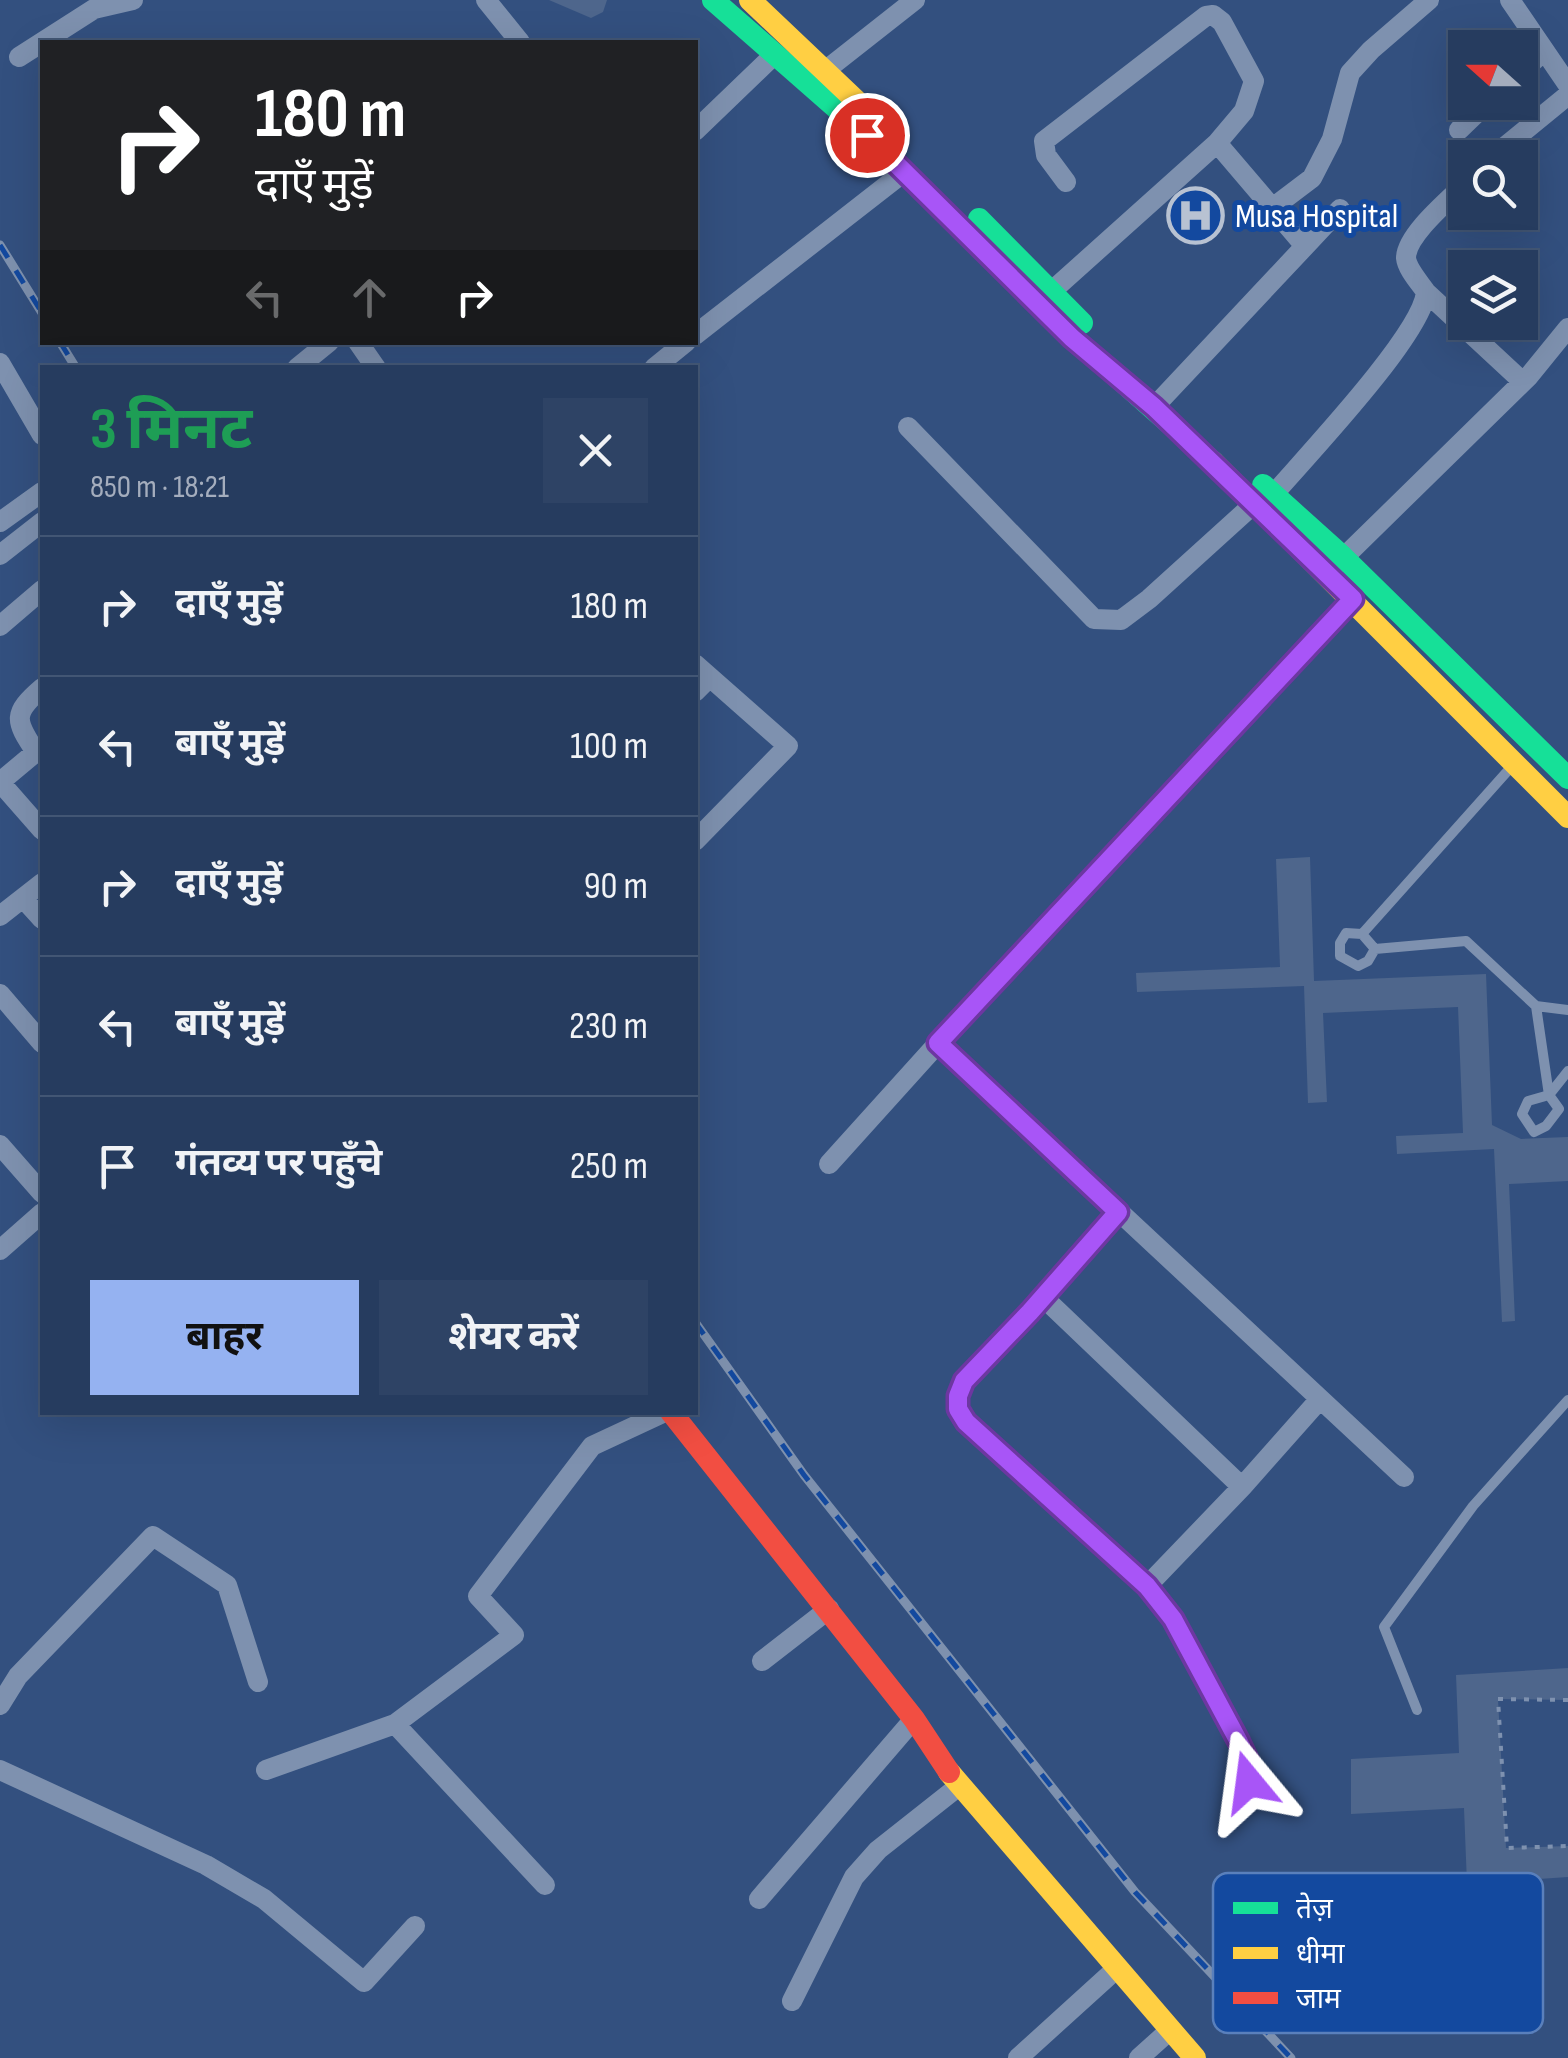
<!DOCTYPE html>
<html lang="hi">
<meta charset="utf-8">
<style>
:root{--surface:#263c5f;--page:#2e4365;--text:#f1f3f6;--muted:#a4adbd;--line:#425674;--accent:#95b2f1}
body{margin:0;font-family:"Sofia Sans Condensed","Noto Sans Devanagari",sans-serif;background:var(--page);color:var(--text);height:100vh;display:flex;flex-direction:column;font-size:38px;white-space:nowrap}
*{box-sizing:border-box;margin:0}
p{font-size:32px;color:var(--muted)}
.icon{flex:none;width:55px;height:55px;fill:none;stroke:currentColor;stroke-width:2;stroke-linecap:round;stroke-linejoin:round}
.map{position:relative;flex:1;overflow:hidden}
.details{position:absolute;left:40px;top:365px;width:658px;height:1050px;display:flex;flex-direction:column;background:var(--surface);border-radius:0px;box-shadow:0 10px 40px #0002,0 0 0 2px var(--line)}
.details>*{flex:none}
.top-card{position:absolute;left:40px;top:40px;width:658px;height:305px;border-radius:0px;box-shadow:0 10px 40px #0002,0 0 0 2px var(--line);background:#202124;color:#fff;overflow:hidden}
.needle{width:65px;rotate:291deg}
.controls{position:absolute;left:1448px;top:30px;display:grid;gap:20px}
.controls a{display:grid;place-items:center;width:90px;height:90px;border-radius:0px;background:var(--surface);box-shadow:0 10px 40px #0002,0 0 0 2px var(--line);font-size:50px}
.pin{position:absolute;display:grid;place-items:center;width:85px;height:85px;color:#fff;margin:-42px;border:5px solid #fff;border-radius:50%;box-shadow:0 2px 10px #0007}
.me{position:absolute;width:110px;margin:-55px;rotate:344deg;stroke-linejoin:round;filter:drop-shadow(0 0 8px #0008)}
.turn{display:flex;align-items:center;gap:35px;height:210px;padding:0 50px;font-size:45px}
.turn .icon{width:130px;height:130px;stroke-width:2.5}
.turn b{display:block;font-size:70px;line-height:85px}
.lanes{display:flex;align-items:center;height:95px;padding:0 50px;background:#0003;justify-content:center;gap:50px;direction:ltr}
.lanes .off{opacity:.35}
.round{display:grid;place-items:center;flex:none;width:105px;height:105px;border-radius:0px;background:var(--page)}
.summary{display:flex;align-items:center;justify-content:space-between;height:170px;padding:0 50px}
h1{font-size:60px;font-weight:700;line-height:75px;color:#1e9e55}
.action{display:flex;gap:20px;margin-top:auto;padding:20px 50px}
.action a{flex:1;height:115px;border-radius:0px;background:var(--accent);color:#111;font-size:40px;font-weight:700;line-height:115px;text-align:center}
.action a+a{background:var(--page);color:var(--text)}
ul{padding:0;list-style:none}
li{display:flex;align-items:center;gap:30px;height:140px;padding:0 50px;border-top:2px solid var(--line)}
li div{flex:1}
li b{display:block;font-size:38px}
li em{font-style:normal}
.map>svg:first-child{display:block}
</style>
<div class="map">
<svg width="1568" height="2058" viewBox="0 0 1568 2058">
<rect width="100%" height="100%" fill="#33507f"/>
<path fill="#4e668c" d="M549 0H607L603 12 591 18Z
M1188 197 1218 222 1207 236 1177 210Z
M1310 857 1314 981 1486 974 1492 1125 1521 1139 1568 1137V1181L1509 1184 1515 1321 1502 1322 1494 1149 1397 1154 1396 1136 1463 1133 1458 1007 1323 1013 1327 1102 1308 1103 1304 986 1137 992 1136 973 1280 967 1276 859Z
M1568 1668V1700L1498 1699 1506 1848 1568 1846V1877L1467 1884 1464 1808 1351 1814V1759L1459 1753 1456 1675Z"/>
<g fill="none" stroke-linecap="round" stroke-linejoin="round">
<path stroke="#7e91af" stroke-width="4" stroke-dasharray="5 8" stroke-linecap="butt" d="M1568 1700 1498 1699 1507 1848 1568 1846"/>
<path stroke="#7e91af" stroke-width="10" d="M1346 933 1362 934 1375 949 1368 961 1358 966 1340 956V943Z
M1362 934 1513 765
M1375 949 1466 941 1536 1006 1568 1010
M1536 1006 1549 1095 1528 1101 1522 1114 1534 1132 1546 1126 1559 1109 1549 1095 1568 1071
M1417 1710 1384 1627 1473 1506 1568 1400"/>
<path stroke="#7e91af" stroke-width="20" d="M486 0 520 42
M1510 0 1568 85
M19 57 94 9 133 0
M1520 73 1543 52
M816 82 826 70 915 0
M1459 130 1488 102
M695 131 775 54
M1217 143 1304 245
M1491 158 1568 95
M1271 209 1312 178 1332 139 1350 73 1371 50 1429 0
M1426 292 1523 382
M1043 299 1217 143 1244 111 1254 81 1222 22 1213 15 1206 16 1044 141 1046 155 1066 182
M695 335 904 172
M358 342 376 368
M0 363 42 435
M297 368 329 342
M654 368 686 342
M1154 407 1340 209
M908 427 1094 619 1121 620 1149 599 1256 502
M1266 503C1299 464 1422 336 1426 292 1420 283 1407 269 1406 258 1406 235 1450 199 1465 184
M0 522 42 492
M0 555 42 522
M1335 566 1529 376 1568 328
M0 626 42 590
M695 664 788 746 695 841
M695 692 710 677
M0 782 36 752C14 720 13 713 42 688
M0 782 42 830
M23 898 42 919
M0 916 42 883
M0 994 42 1043
M938 1043 1404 1477
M0 1145 42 1193
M829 1164 968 1010 1353 599
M1118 1212 1030 1312 964 1381 958 1396V1409L966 1422 1147 1586
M0 1250 42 1213
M1043 1297 1242 1487
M762 1661 829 1609
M0 1705 18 1676 153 1536 227 1585 258 1682
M395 1724 545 1885
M0 1770 206 1865 264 1899 364 1982 415 1926
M266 1770 395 1724 514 1635 478 1596 592 1446 665 1412
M1249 1782 1248 1761 1239 1743 1173 1619 1147 1586 1242 1487 1320 1399
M759 1899 914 1719
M792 2001 854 1877 878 1850 959 1786
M1018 2058 1115 1970
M1139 2058 1169 2031"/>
<path stroke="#16e098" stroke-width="22" d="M713 0 867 135 1072 337 1213 462
M979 219 1082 323
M1263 485 1343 557 1568 778"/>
<path stroke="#ffcf43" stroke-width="22" d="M750 0 887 130
M1213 462 1568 817
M949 1772 1195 2058"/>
<path stroke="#f24e42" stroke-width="22" d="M671 1412 914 1719 949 1772"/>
<defs>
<path id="rail" d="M0 245 42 313
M60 342 76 368
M695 1322 804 1475 1135 1892 1291 2058"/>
</defs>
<use href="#rail" stroke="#7e91ae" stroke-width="9"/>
<use href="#rail" stroke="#13499f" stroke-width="5" stroke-dasharray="15" stroke-linecap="butt"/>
</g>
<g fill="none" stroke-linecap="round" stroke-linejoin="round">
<defs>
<path id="route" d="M867 135 1072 338 1154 407 1353 599 938 1043 1118 1212 1030 1312 964 1381 958 1396V1409L966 1422 1147 1586 1173 1619 1239 1742 1248 1761 1249 1782"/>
</defs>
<use href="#route" stroke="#6d37a1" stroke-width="25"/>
<use href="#route" stroke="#a855f7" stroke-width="18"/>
</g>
<defs>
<symbol id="hospital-ring" viewBox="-11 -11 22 22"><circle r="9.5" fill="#13499f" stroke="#b8c2d2" stroke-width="1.5"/><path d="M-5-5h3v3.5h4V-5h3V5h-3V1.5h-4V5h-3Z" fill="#b8c2d2"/></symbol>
</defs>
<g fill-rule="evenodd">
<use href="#hospital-ring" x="1164" y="184" width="63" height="63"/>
</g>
<g text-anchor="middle" stroke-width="10" stroke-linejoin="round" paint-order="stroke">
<g font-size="35" fill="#fff" stroke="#13499f" text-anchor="start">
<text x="1235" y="227">Musa Hospital</text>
</g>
</g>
<rect x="1213" y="1873" width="330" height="160" rx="15" fill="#13499f" stroke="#5a80bc" stroke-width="2.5"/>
<rect x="1233" y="1902" width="45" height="12" fill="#16e098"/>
<rect x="1233" y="1947" width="45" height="12" fill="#ffcf43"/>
<rect x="1233" y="1992" width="45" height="12" fill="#f24e42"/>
<g font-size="28" fill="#fff">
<text x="1296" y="1918">तेज़</text>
<text x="1296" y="1963">धीमा</text>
<text x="1296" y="2008">जाम</text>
</g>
</svg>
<div class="controls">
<a><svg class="needle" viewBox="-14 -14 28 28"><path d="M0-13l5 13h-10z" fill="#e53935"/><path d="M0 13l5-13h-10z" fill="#a4adbd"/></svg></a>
<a><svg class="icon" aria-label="search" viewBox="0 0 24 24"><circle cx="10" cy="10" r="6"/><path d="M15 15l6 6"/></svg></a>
<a><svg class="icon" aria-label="layers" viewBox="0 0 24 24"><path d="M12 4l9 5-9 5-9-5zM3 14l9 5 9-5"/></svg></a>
</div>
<div class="pin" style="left:867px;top:135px;background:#d93025"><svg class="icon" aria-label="arrive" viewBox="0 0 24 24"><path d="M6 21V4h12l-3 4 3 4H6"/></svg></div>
<svg class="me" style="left:1249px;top:1782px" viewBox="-20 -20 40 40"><path d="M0-17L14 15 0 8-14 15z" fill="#a855f7" stroke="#fff" stroke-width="4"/></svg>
<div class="top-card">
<div class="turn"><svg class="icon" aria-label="right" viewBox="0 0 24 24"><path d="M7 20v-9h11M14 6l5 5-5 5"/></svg><div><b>180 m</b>दाएँ मुड़ें</div></div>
<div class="lanes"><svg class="icon off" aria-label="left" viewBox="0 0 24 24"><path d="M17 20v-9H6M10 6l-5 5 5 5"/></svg><svg class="icon off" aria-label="ahead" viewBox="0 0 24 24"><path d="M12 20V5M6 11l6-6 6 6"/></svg><svg class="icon" aria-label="right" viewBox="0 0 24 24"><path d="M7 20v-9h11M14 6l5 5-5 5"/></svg></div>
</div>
<section class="details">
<div class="summary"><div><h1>3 मिनट</h1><p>850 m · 18:21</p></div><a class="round"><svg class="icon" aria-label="close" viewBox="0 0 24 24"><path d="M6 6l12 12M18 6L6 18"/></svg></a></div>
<ul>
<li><svg class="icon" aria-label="right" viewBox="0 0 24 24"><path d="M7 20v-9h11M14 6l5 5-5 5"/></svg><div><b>दाएँ मुड़ें</b></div><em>180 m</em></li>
<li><svg class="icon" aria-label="left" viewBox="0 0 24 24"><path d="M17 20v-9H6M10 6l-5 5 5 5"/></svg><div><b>बाएँ मुड़ें</b></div><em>100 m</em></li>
<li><svg class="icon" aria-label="right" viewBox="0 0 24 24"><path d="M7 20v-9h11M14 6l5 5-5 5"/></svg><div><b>दाएँ मुड़ें</b></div><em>90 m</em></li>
<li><svg class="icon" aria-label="left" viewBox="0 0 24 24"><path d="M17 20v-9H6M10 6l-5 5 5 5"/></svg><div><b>बाएँ मुड़ें</b></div><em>230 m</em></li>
<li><svg class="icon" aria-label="arrive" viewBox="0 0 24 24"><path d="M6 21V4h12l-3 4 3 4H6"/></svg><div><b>गंतव्य पर पहुँचे</b></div><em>250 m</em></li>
</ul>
<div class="action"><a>बाहर</a><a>शेयर करें</a></div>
</section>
</div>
